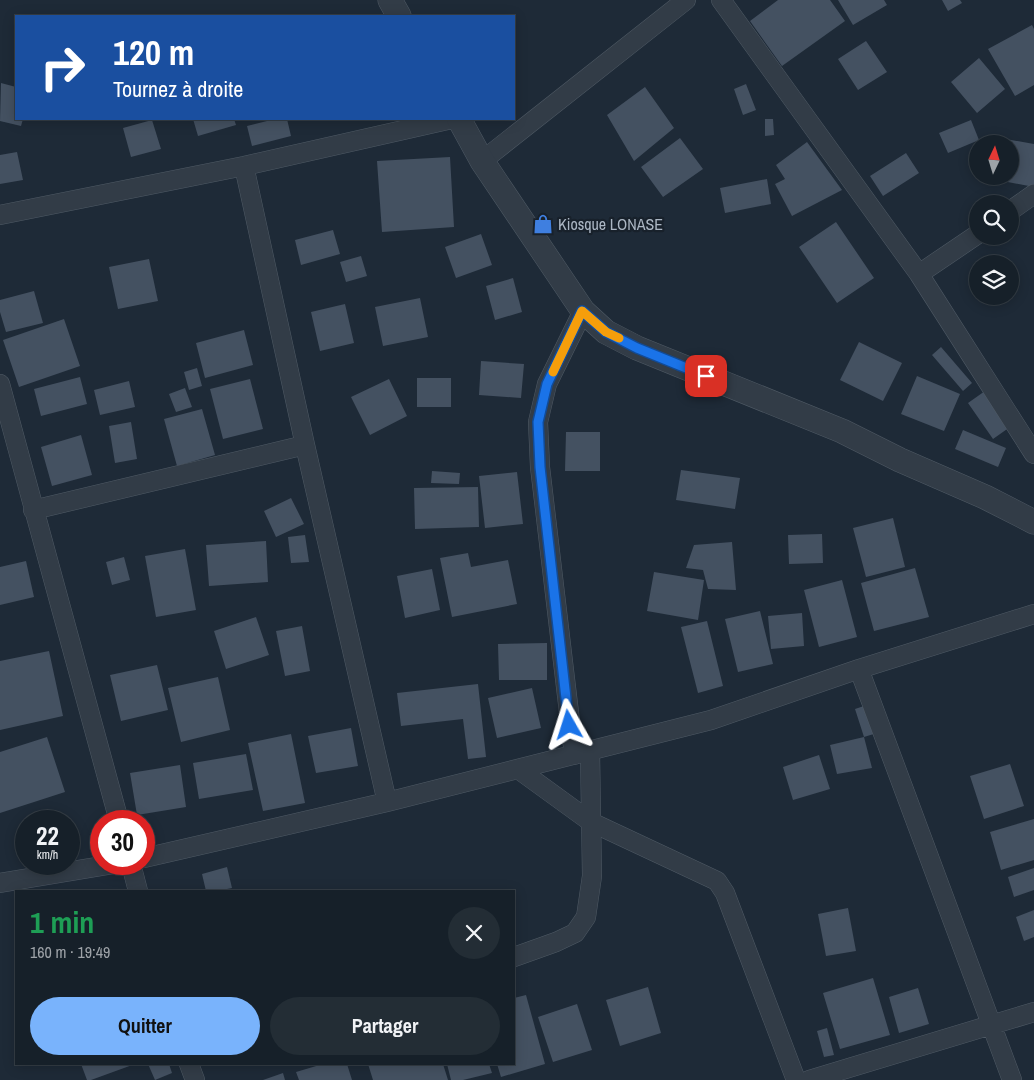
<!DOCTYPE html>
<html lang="fr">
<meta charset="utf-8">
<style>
:root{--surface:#162029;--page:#232d35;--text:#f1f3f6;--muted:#9ea3a8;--line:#353e46;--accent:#79b3fc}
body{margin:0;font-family:"Archivo Narrow",sans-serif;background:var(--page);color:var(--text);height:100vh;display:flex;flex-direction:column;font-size:19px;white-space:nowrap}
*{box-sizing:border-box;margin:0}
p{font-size:16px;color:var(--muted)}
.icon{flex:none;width:28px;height:28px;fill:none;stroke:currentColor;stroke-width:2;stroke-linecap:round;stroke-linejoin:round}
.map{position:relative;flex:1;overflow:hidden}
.details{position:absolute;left:15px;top:890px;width:500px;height:175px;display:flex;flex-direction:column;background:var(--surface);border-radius:0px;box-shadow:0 2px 12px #0003,0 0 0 1px var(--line)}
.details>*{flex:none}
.top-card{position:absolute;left:15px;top:15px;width:500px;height:105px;border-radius:0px;box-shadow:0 2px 12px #0003,0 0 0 1px var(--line);background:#1a4fa0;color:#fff;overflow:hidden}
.needle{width:32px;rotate:4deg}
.controls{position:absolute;left:969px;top:135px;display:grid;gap:10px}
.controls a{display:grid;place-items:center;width:50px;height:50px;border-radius:50%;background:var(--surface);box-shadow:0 2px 12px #0003,0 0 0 1px var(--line);font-size:25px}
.speed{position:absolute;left:15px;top:810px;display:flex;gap:10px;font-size:25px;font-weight:700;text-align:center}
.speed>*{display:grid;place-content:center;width:65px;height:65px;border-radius:50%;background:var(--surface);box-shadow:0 2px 12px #0003,0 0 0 1px var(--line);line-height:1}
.speed small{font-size:12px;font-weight:400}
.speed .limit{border:8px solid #d22;background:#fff;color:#111}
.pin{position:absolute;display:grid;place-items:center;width:42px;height:42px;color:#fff;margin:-21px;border-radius:10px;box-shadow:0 2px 8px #0006}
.me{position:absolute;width:55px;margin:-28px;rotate:354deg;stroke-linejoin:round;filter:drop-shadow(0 0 4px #0008)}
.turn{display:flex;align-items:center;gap:18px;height:105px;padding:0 15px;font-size:22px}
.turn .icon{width:65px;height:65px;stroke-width:2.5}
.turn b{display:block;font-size:35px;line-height:42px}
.round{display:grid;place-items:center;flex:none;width:52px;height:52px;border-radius:26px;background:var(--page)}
.overview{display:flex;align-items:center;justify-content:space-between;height:85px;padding:0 15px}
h1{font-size:30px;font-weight:700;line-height:38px;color:#1e9e55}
.primary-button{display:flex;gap:10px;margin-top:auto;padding:10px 15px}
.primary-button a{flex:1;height:58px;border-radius:30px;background:var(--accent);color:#111;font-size:20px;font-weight:700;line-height:58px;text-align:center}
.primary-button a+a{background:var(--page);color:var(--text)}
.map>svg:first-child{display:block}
</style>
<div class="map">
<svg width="1034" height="1080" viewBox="0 0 1034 1080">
<rect width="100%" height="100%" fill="#1e2a37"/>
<path fill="#445161" d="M778 0H830L845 21 782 66 750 21Z
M838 0H884L887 5 853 25Z
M942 0H960L962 3 948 11Z
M1032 25 1034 29V85L1015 96 988 49Z
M866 41 887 72 858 90 838 59Z
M979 58 1005 89 977 113 951 82Z
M1 83 16 87V119H23L21 126 0 121Z
M746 84 756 110 743 115 734 89Z
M645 87 674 128 634 161 607 115Z
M193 119H234L236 125 198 136Z
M275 119H287L291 136 252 146 247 126Z
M765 119H773L774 135 765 136Z
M152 120 161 149 131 157 123 128Z
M971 120 979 140 948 153 939 133Z
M995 137 1034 144V187L987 178 988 176H1010V144H994Z
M680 138 703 169 663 197 641 167Z
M807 142 842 190 792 216 775 184 785 179 776 165Z
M17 152 23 180 0 184V155Z
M906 153 919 173 883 196 870 176Z
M450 157 454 227 382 232 377 161Z
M767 179 771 204 725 213 720 188Z
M836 222 874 278 837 303 799 247Z
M333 230 340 254 301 265 295 240Z
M481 234 492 265 456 278 445 247Z
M361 256 367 276 346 282 340 262Z
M149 259 158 301 118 309 109 267Z
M513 278 522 312 495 320 486 286Z
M34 291 43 323 6 332 0 312V300Z
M420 298 428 337 383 346 375 307Z
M345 304 354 343 320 351 311 312Z
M64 319 80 366 19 387 3 340Z
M244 330 253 365 205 378 196 343Z
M859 342 902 363 883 401 840 380Z
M941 347 972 383 963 391 932 355Z
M481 361 524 364 521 398 479 395Z
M197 368 202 386 189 390 184 372Z
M917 376 960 394 944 431 901 414Z
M80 377 87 404 41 416 34 389Z
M417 378H451V407H417Z
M250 379 263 429 223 439 210 389Z
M389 379 407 416 370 435 351 397Z
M129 381 135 407 100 415 94 390Z
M185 388 192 407 176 412 169 394Z
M985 391 1010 427 993 439 968 403Z
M202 409 215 455 177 466 164 419Z
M131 422 137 459 115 463 109 426Z
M963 430 1006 448 998 467 955 449Z
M566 432H600V471H565Z
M81 435 92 475 52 486 41 447Z
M681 470 740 478 735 509 676 500Z
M432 471 460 473 459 484 431 483Z
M517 472 523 524 485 528 479 476Z
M478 487 479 527 415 529 414 488Z
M291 498 304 524 276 537 264 511Z
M893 518 905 567 866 577 853 528Z
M822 534 823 563 789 564 788 535Z
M305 535 309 562 291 563 288 537Z
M266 541 268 582 209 586 206 545Z
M732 542 736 590 708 589 703 570 686 568 694 545Z
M185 549 196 610 156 617 145 556Z
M468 553 471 567 508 560 517 604 452 617 440 558Z
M124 557 130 580 112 585 106 562Z
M26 561 34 597 0 605V567Z
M915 568 929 617 874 631 861 583Z
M432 569 440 610 405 618 397 576Z
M654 572 704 580 698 620 647 611Z
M842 580 857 637 819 647 804 590Z
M760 611 773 664 738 672 725 619Z
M802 613 804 646 771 649 768 616Z
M256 617 269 655 226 669 214 631Z
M707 621 723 686 698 693 681 627Z
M302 626 310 671 285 676 276 631Z
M547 643V680H499L498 644Z
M49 651 63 716 0 730V661Z
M157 665 168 710 121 721 110 675Z
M218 677 230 730 181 742 168 688Z
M478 684 486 757 468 759 463 719 401 726 397 693Z
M532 688 541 728 497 738 488 698Z
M867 705 877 733 864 737 872 768 837 774 830 745 864 737 855 709Z
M351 728 358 766 316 773 308 736Z
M291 734 305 803 263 811 248 743Z
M47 737 65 792 0 813V752Z
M246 754 253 790 199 799 193 763Z
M819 755 830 789 793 800 783 767Z
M1010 764 1024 806 984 819 970 776Z
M180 765 186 807 137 815 130 773Z
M1034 819V860L1001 870 990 832Z
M227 867 232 888 217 891H206L202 874Z
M1034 868V890L1014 897 1008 877Z
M848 908 856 951 826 956 818 914Z
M1034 910V937L1024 941 1016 917Z
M873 978 890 1035 840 1049 823 993Z
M648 987 661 1033 620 1046 606 1000Z
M918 988 929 1024 899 1033 889 997Z
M526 995 545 1064 501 1077 497 1064H514V1011L515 1010 514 998Z
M577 1004 592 1050 553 1062 538 1017Z
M827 1028 834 1055 824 1057 817 1031Z
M81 1064H135L91 1080H87Z
M148 1064H169L172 1073 155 1080Z
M323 1064H347L352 1080H299L296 1072Z
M368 1064H443L448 1080H373Z
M447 1064H489L492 1073 463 1080H451Z
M283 1073 285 1080H263Z"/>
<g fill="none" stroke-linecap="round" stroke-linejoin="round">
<defs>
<path id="minor" d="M721 0 919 274
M482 161 686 0
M244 166 305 445 387 802
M1010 211 1034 194
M0 215 244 166 452 119
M978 234 919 274 1034 454
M0 384 119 821
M33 510 305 445
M859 669 1012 1080
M574 755 540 467 538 422 547 384 583 311
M518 769 591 822 717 881 725 893 796 1080
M144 858 387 802 711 720 859 669 1034 614
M131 864 138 891
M0 883 114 864
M514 957 556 942 575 933 586 917 592 876 590 751
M189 1064 195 1080
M809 1080 1034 1012"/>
<path id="tertiary" d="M390 0 399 16
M459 119 482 161 583 311 606 332 637 348 842 431 900 460 985 497 1034 522"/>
</defs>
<use href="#minor" stroke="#4f5a65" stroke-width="20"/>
<use href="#tertiary" stroke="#4f5a65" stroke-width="25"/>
<use href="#minor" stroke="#323c47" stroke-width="19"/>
<use href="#tertiary" stroke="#323c47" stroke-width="24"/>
</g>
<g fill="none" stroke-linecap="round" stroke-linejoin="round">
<defs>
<path id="route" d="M569 725 540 467 538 422 547 384 582 311 606 332 637 348 706 376"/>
</defs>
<use href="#route" stroke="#114b97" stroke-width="12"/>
<use href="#route" stroke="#1a73e8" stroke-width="9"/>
<path stroke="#f59e0b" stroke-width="9" d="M553 372 582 311 606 332 619 338"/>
</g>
<defs>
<symbol id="shop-bare" viewBox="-9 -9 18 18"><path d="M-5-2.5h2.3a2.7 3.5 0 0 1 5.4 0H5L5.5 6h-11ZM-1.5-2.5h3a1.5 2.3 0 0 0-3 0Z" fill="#3f7fe0" stroke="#18212b" stroke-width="2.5" paint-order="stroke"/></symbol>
</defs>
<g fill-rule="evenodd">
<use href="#shop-bare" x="529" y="210" width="28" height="28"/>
</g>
<g text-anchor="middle" stroke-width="4.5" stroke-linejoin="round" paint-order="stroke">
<g font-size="16" fill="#acb7c4" stroke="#18212b" text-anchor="start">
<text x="558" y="230">Kiosque LONASE</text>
</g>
</g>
</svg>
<div class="controls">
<a><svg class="needle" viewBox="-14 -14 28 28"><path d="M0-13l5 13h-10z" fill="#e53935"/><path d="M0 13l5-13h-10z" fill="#9ea3a8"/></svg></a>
<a><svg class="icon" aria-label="search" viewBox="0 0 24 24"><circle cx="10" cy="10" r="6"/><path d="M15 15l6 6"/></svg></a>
<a><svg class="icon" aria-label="layers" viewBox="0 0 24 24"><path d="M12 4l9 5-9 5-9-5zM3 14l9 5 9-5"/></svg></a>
</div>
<div class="speed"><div>22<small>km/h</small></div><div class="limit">30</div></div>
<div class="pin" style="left:706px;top:376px;background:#d93025"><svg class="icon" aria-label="arrive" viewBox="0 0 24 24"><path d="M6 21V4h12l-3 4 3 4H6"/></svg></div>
<svg class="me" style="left:569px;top:725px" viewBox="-20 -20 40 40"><path d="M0-17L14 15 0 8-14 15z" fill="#1a73e8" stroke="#fff" stroke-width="4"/></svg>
<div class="top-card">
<div class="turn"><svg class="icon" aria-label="right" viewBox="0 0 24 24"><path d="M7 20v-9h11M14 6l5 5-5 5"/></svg><div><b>120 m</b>Tournez à droite</div></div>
</div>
<section class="details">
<div class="overview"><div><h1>1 min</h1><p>160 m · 19:49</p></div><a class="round"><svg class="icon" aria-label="close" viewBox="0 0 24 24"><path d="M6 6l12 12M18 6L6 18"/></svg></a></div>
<div class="primary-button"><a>Quitter</a><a>Partager</a></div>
</section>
</div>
